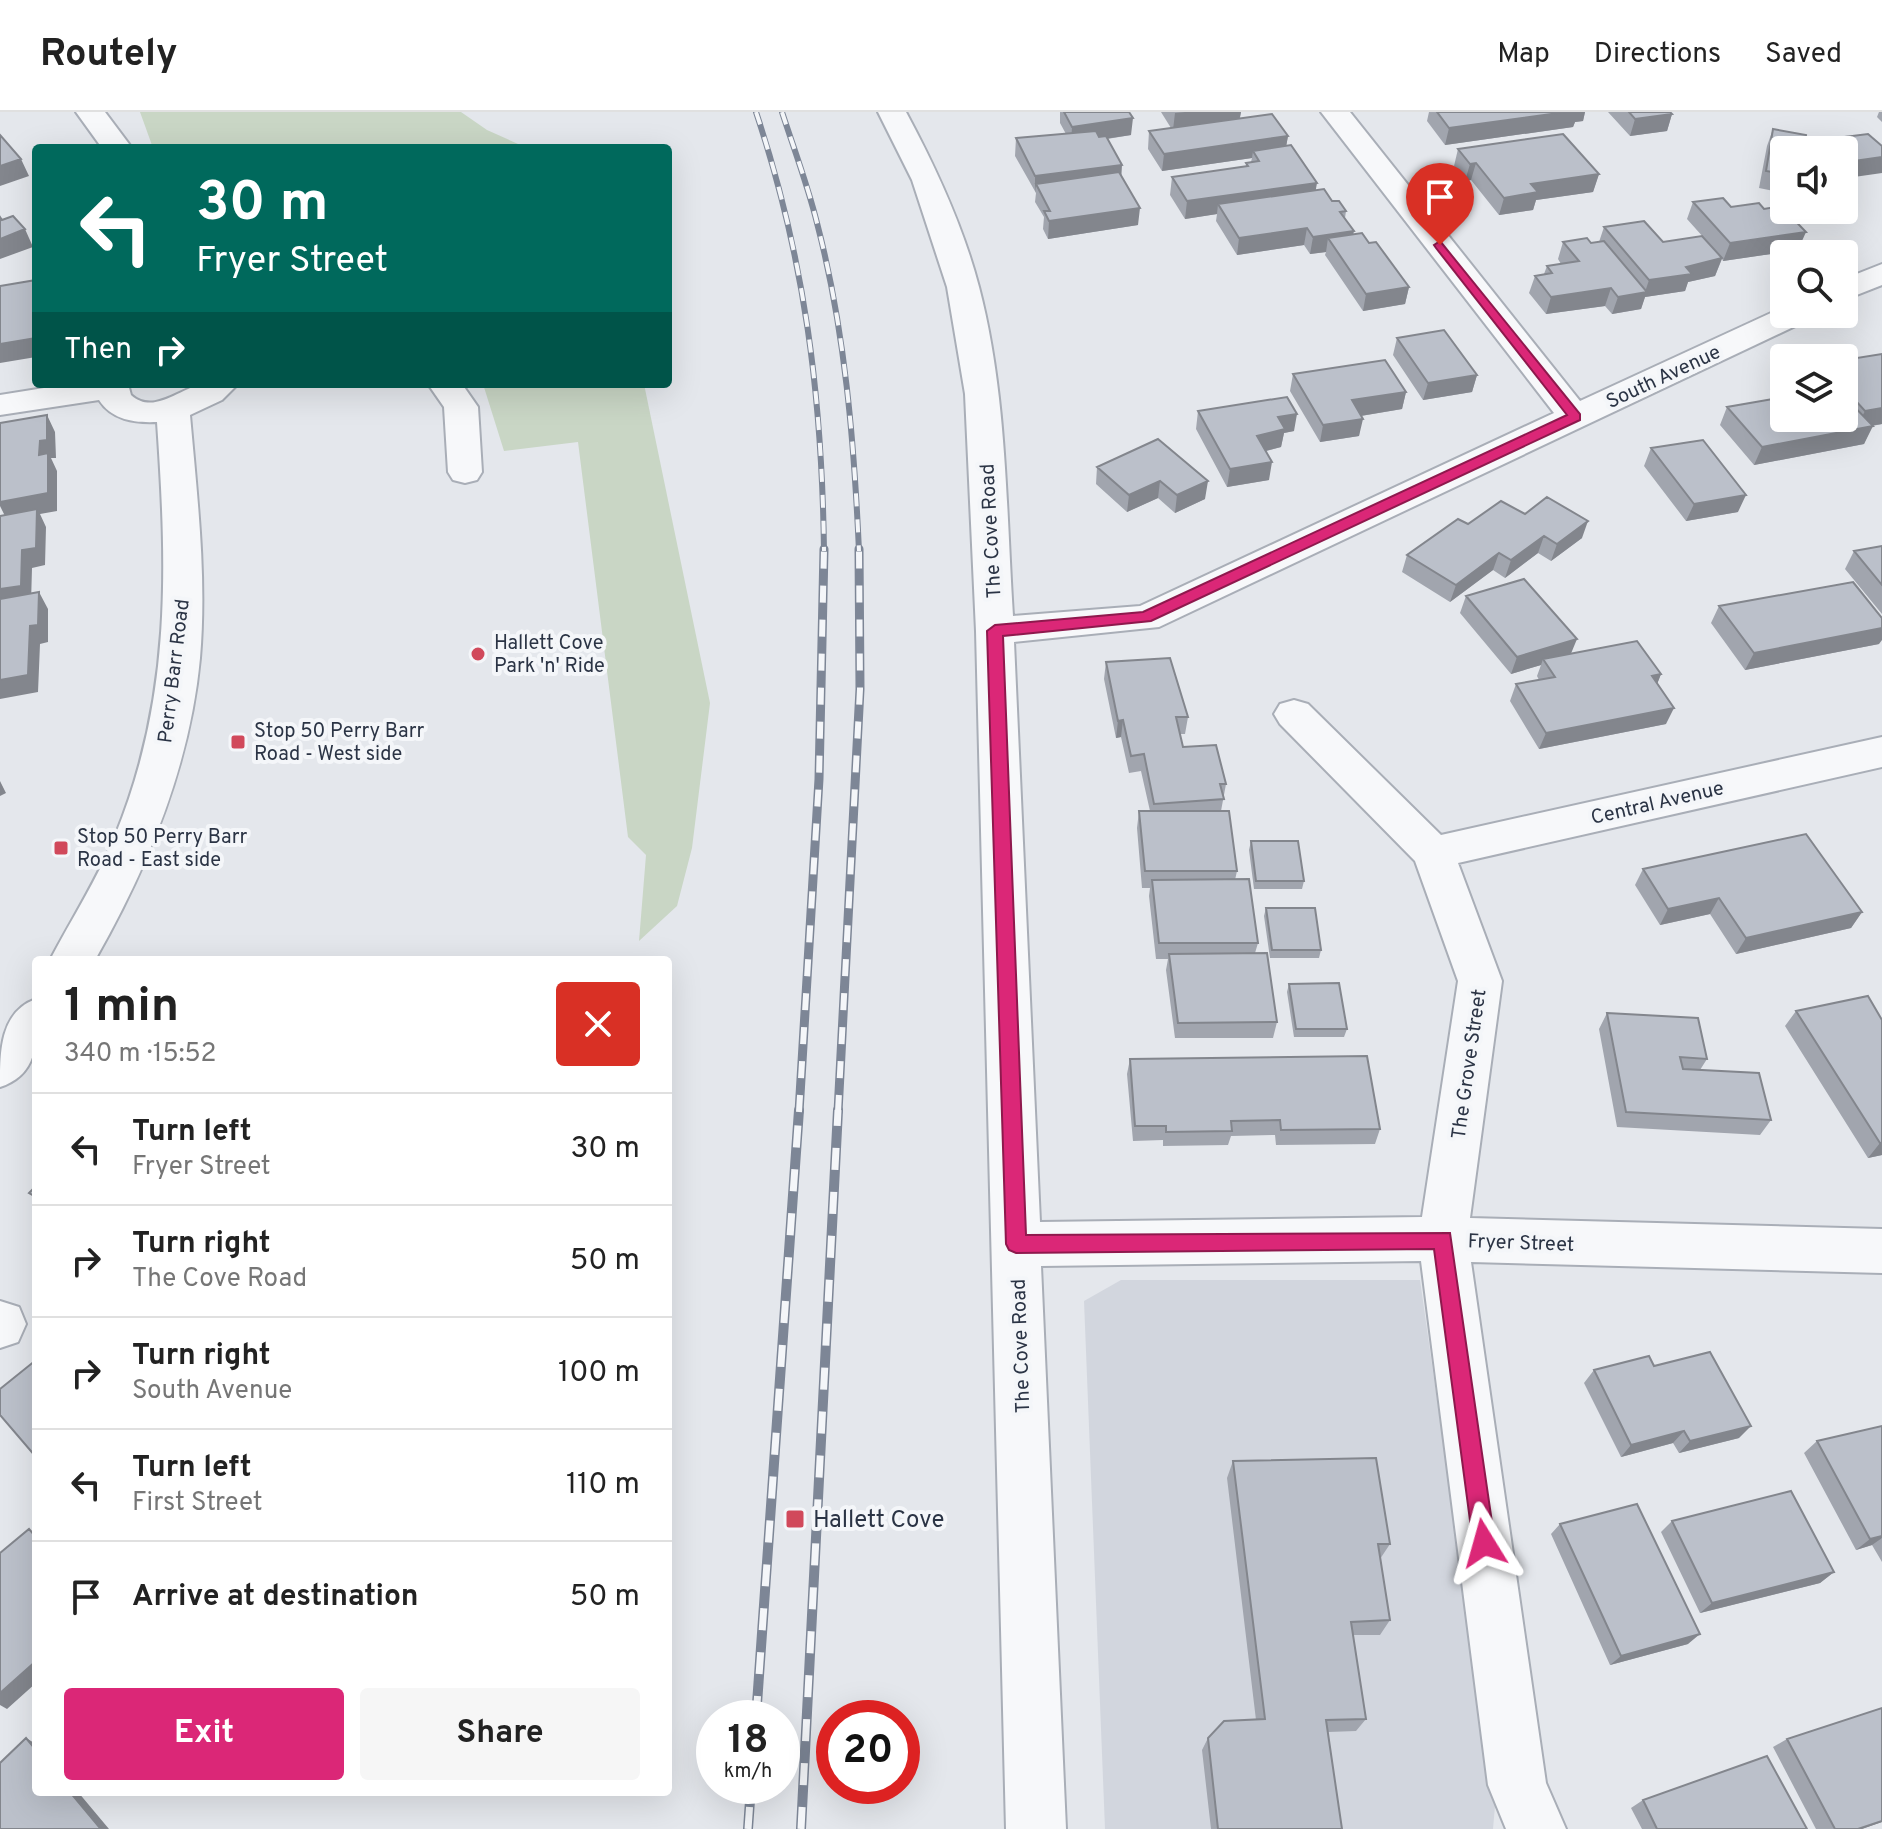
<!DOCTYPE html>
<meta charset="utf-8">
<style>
:root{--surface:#fff;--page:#f6f6f6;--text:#222;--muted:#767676;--line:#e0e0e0;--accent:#db2777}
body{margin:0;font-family:Overpass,sans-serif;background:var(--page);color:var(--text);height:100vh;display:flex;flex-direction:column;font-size:30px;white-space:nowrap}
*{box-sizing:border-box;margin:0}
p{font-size:26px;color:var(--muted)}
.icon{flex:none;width:44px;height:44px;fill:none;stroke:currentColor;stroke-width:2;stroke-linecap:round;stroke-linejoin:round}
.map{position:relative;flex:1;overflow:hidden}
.sheet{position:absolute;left:32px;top:844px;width:640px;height:840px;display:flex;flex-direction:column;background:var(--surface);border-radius:8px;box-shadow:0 8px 32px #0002}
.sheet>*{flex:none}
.banner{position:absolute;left:32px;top:32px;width:640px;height:244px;border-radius:8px;box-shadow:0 8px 32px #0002;background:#00695c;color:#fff;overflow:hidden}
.controls{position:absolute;left:1770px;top:24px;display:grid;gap:16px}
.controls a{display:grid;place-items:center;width:88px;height:88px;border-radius:8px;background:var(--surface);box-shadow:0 8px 32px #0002;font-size:40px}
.speed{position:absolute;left:696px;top:1588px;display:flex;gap:16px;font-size:40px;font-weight:700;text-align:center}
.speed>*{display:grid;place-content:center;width:104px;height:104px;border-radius:50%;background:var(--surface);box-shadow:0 8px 32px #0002;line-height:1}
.speed small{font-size:20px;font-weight:400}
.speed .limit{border:12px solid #d22;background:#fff;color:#111}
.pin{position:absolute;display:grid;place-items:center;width:68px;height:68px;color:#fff;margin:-82px -34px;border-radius:50% 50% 50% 0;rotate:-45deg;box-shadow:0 0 8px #0007}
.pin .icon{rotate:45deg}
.me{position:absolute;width:88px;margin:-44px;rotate:352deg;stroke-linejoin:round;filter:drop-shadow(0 0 6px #0008)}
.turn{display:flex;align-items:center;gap:28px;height:168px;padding:0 32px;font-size:36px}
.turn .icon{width:104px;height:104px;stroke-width:2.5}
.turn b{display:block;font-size:56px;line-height:68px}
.then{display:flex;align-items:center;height:76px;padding:0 32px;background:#0003;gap:16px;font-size:30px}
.round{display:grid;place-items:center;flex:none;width:84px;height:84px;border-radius:8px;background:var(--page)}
.headline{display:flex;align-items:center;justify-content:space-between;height:136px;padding:0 32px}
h1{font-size:48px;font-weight:700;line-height:60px}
.primary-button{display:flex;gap:16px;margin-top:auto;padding:16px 32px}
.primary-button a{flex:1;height:92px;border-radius:8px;background:var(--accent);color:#fff;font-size:32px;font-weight:700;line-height:92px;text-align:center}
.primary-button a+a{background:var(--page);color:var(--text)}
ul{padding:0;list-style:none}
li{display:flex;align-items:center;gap:24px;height:112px;padding:0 32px;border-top:2px solid var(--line)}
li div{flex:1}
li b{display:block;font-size:30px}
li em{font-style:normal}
header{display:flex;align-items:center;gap:48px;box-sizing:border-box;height:112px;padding:0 40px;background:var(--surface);border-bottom:2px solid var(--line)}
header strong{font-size:38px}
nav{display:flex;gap:44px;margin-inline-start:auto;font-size:28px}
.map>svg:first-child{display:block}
</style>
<header>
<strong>Routely</strong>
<nav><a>Map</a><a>Directions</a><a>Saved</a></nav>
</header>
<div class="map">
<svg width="1882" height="1717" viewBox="0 0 1882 1717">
<rect width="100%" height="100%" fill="#e4e7ec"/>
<path fill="#d2d6de" d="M1121 1168H1420L1495 1694 1493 1717H1105L1084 1189Z"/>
<path fill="#c9d6c5" d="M140 0H461L487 18 527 36H153Z
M483 272H644L710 591 692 736 677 794 639 829 646 743 628 725 578 330 504 339Z"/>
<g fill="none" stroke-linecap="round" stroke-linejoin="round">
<defs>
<path id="minor" d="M76 0H105L132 36H102Z
M878 0H906C936 56 963 114 979 175 1007 282 1006 395 1013 504L1140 494 1554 301 1321 0H1350L1580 289 1784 195V202H1811L1806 209 1159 515 1014 530 1040 1110 1422 1105 1458 869 1415 749 1280 612 1274 602 1280 592 1294 588 1308 592 1441 723 1882 625V655L1458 751 1502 869 1470 1106 1882 1117V1161L1471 1150 1546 1671 1566 1717H1506L1488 1673 1421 1149 1041 1154 1066 1717H1006L976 519 965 282 947 175 912 68Z
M1882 152V173L1844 188V167Z
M69 272H128L131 283C154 304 181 275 204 272 215 271 227 272 238 272L222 288 190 303C197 383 207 465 200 546 190 654 148 755 95 848H50C72 806 97 768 115 724 172 585 167 456 157 310 134 311 112 308 99 288L0 303V283Z
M428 272H462L478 295 482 360 477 368 465 371 453 368 448 360 444 295Z
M36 887C36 924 42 961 0 975 0 939 0 900 36 887Z
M0 1189 19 1195 26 1212 18 1230 0 1236Z"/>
</defs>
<use href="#minor" stroke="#a9aeb7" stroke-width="4"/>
<use href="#minor" fill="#f7f8fa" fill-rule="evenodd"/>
<defs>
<path id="rail-far2" d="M756 0C805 147 822 284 824 439
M782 0C794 37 808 74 817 111 845 218 854 329 859 439"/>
<path id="rail-far1" d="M799 1000 819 667 824 437
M838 1000 860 577 859 437"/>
<path id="rail" d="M756 1606 799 998
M748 1717 751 1674
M801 1717 838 998"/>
</defs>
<use href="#rail-far2" stroke="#7d8696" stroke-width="6"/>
<use href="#rail-far1" stroke="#7d8696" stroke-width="9"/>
<use href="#rail" stroke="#7d8696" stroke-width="10"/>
<use href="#rail-far2" stroke="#f4f6f9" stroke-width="4" stroke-dasharray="13" stroke-linecap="butt"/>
<use href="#rail-far1" stroke="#f4f6f9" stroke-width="6" stroke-dasharray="17" stroke-linecap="butt"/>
<use href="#rail" stroke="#f4f6f9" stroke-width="7" stroke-dasharray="22" stroke-linecap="butt"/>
</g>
<path fill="#a1a5ae" d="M1060 0H1129L1131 23 1107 27 1138 113 1048 127 1043 117 1044 105 1035 90 1036 81 1015 44 1016 26 1066 22 1060 11Z
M1161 0H1241L1240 6 1288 24 1286 34 1316 78 1346 99 1345 106 1353 122 1369 131 1409 175 1405 192 1363 199 1325 143 1326 140 1310 142 1304 133 1237 143 1216 109 1217 102 1185 107 1170 83 1172 65 1246 55V51L1251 50 1252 46 1162 59 1148 37 1149 19 1171 16Z
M1429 0H1585L1583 9 1575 10 1573 15 1445 33 1427 9Z
M1608 0H1670L1672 2 1667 19 1630 24Z
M1879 0H1882V10L1877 5Z
M1773 17 1784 38V81L1759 76 1767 34Z
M1868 22 1847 66 1844 64V38H1817L1820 28Z
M1458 37 1599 62 1593 80 1536 88 1533 98 1499 103 1471 68 1465 69 1454 54Z
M1693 90 1731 95 1798 138 1723 149 1722 147 1715 164 1688 170 1685 179 1645 185 1641 197 1612 202 1605 194 1546 202 1529 181 1535 164 1544 162 1547 154 1561 152 1558 147 1563 130 1591 131 1599 130 1604 115 1663 130 1704 126 1687 107Z
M1397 226 1477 263 1472 280 1423 288 1393 243Z
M1882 242V312L1872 314 1864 332 1754 353 1720 313 1727 295 1844 306V248Z
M1293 262 1406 280 1402 297 1361 304 1359 324 1320 330 1290 279Z
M1198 299 1294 319 1284 321 1281 335 1266 339 1269 368 1227 375 1196 317Z
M1158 327 1205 387 1175 401 1158 386 1127 400 1096 372 1097 355Z
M1651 336 1738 400 1686 409 1644 354Z
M1525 402 1582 426 1551 449 1538 441 1505 466 1493 458 1450 490 1402 460 1407 443 1468 412Z
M1882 434V502L1845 457 1854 439Z
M1466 484 1571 542 1661 562 1657 572 1666 612 1539 637 1510 589 1516 572 1539 568 1537 564 1541 553 1511 562 1460 501Z
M1719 494 1879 532 1745 558 1711 511Z
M1106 550 1188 605 1185 622H1180L1183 635 1226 672 1221 699 1237 759 1235 768 1258 831 1255 841 1277 910 1273 926H1175L1166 858 1168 847H1156L1149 784 1150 776H1142L1137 716 1139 699H1150L1141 659 1129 661 1121 625 1116 626 1104 567Z
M1251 729 1304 769 1302 777H1254L1249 738Z
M1643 757 1862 800 1851 816 1736 842 1710 802 1660 813 1635 773Z
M1266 796 1321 838 1319 846H1270L1264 804Z
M1289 872 1347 917 1344 925H1294L1287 880Z
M1796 899 1882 908V1043L1868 1046 1785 914Z
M1607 901 1707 947 1700 958 1771 1008 1760 1023 1617 1015 1599 917Z
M1130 947 1380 1017 1375 1032 1276 1033 1275 1023 1231 1024 1228 1033 1163 1034V1028L1133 1029 1127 962Z
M1654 1254 1739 1326 1679 1341 1673 1331 1621 1345 1584 1271 1594 1258Z
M1882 1314V1450L1872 1433 1856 1438 1804 1341 1817 1329Z
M1233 1349 1390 1432 1380 1447 1390 1508 1380 1523H1353L1366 1607 1356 1619 1328 1620 1342 1717H1211L1202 1638 1208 1626 1256 1608 1227 1366Z
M1672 1409 1834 1460 1820 1471 1700 1501 1661 1420Z
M1560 1412 1688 1532 1610 1553 1551 1422Z
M1787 1627 1862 1717H1816L1773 1635Z
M1643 1688 1807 1717H1642L1631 1696Z"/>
<path fill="#83868d" d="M1185 0H1241L1239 9 1173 18 1175 1Z
M1566 0H1585L1583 9 1575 10 1573 15 1445 33 1449 16Z
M1672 2 1667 19 1630 24 1635 7Z
M1133 6 1131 23 1071 32 1072 15Z
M1288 24 1285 41 1253 39 1252 46 1162 59 1164 42Z
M1850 45 1844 60V46Z
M1882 45V61L1847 66 1854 49Z
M21 47 29 64 0 74V54Z
M1476 51 1471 68 1465 69 1470 52Z
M1122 53 1121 70 1036 72 1035 81V64Z
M1599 62 1593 80 1536 88 1533 98 1499 103 1504 86 1531 72Z
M1317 71 1314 88 1218 92 1217 102 1185 107 1187 89Z
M1140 96 1138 113 1048 127 1049 109Z
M1307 116 1304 133 1237 143 1239 126Z
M25 117 33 135 0 147V127Z
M1354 119 1350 137 1328 126 1326 140 1310 142 1313 125Z
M1806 120 1798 138 1723 149 1730 131Z
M1722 146 1715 164 1688 170 1685 179 1645 185 1641 197 1612 202 1618 185 1645 180 1649 168 1686 155Z
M1409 175 1405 192 1363 199 1366 182Z
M1611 176 1605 194 1546 202 1551 185Z
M36 226V245L0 251V232Z
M1477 263 1472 280 1423 288 1428 271Z
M1406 280 1402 297 1348 306 1352 288Z
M1882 296V312L1856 316 1865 299Z
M1297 302 1294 319 1284 321 1281 335 1254 342 1257 324 1278 305Z
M47 303 55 320 56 346H51L57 359V399L40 402 46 415 45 453 32 456 31 491 0 496V477L7 408 0 394V390L39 343 40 329Z
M1363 307 1359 324 1320 330 1323 313Z
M1873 314 1864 332 1754 353 1762 335Z
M1272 350 1269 368 1227 375 1230 357Z
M1160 369 1158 386 1127 400 1129 383Z
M1208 369 1205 387 1175 401 1177 383Z
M1746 383 1738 400 1686 409 1694 392Z
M1588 409 1582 426 1551 449 1557 432Z
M1544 424 1538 441 1505 466 1511 448Z
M1499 441 1493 458 1450 490 1456 473Z
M39 480 48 497V530L40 532 38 580 0 587V568L30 514Z
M1882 516V528L1879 532 1745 558 1754 541Z
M1577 527 1570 544 1543 547 1541 553 1511 562 1517 545Z
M1661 562 1654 580 1652 564Z
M1674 596 1666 612 1539 637 1546 621Z
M1123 608 1121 625 1116 626 1118 609Z
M0 669 6 681 0 684Z
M1719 786 1710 802 1660 813 1668 797Z
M1862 800 1851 816 1736 842 1746 826Z
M1880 1031H1882V1043L1868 1046Z
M1751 1314 1739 1326 1679 1341 1690 1329Z
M1684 1319 1673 1331 1621 1345 1631 1333Z
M1882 1424V1426L1872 1433 1856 1438 1870 1427Z
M1834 1460 1820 1471 1700 1501 1712 1491Z
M1700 1522 1688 1532 1610 1553 1621 1544Z
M36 1549V1571L7 1597 0 1593V1581Z
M26 1626 36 1632V1638Z
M70 1680H78L109 1717H99Z
M1882 1709V1710L1862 1717H1858Z"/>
<path fill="#bbc0ca" stroke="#83868d" stroke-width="2" d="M1064 0H1129L1133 6 1072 15Z
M1437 0H1566L1449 16Z
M1629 0H1670L1672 2 1635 7Z
M1272 2 1288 24 1164 42 1149 19Z
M1773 17 1806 23 1804 38H1784V62L1766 59Z
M1096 19 1099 25 1106 24 1122 53 1035 64 1016 26Z
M1563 22 1599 62 1531 72 1538 80 1504 86 1476 51 1470 52 1458 37Z
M1868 22 1882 34V45L1854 49 1850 45 1844 46V38H1830L1820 28Z
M0 23 21 47 0 54Z
M1291 33 1317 71 1187 89 1172 65 1248 54 1246 51 1259 49 1253 39Z
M1119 60 1140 96 1049 109 1044 99H1050L1036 72Z
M1324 77 1332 89H1339L1346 99 1340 100 1354 119 1313 125 1307 116 1239 126 1218 92Z
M1723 86 1731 95 1759 91 1764 97 1781 94 1806 120 1730 131 1693 90Z
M13 104 25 117 0 127V105L2 108Z
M1644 109 1663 130 1702 124 1722 146 1686 155 1692 162 1649 168 1604 115Z
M1362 121 1369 131 1376 130 1409 175 1366 182 1328 126Z
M1587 126 1591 131 1604 129 1647 180 1618 185 1611 176 1551 185 1535 164 1552 161 1547 154 1579 149 1563 130Z
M36 168V226L0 232V174Z
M1444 218 1477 263 1428 271 1397 226Z
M1882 242V296L1865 299 1844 276V248Z
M1385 248 1406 280 1352 288 1363 307 1323 313 1293 262Z
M1844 284 1873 314 1762 335 1727 295 1784 285V306H1844Z
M1287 285 1297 302 1278 305 1285 317 1257 324 1272 350 1230 357 1198 299Z
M47 303V328L40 329 39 343 48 341V381L0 390V311Z
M1158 327 1208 369 1177 383 1160 369 1129 383 1097 355Z
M1703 328 1746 383 1694 392 1651 336Z
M1547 385 1588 409 1557 432 1544 424 1511 448 1499 441 1456 473 1407 443 1458 407 1468 412 1501 389 1525 402Z
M37 397 36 436 22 438 21 474 0 477V404Z
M1882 434V473L1854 439Z
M1524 467 1577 527 1517 545 1466 484Z
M1853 470 1882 506V516L1754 541 1719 494Z
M39 480 38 513 30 514 28 563 0 568V487Z
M1637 529 1661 562 1652 564 1674 596 1546 621 1516 572 1555 565 1543 547Z
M1170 546 1188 605H1176L1183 635 1216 633 1226 672H1220L1224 687 1154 692 1144 642 1131 644 1123 608 1118 609 1106 550Z
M1139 699H1229L1237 759H1145Z
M1806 722 1862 800 1746 826 1719 786 1668 797 1643 757Z
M1251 729H1298L1304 769H1256Z
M1249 767 1258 831H1159L1152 768Z
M1266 796H1315L1321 838H1272Z
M1267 841 1277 910 1178 911 1169 842Z
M1339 871 1347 917H1296L1289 872Z
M1868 884 1882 908V1031H1880L1796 899Z
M1607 901 1698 906 1707 947 1680 945 1683 957 1759 961 1771 1008 1626 1000Z
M1367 944 1380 1017 1281 1018 1280 1008 1231 1009 1232 1019 1166 1020V1014H1135L1130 947Z
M36 1074V1085L29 1081Z
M1710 1240 1751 1314 1690 1329 1684 1319 1631 1333 1594 1258 1649 1244 1654 1254Z
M36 1248V1345L0 1303V1277Z
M1882 1314V1424L1870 1427 1817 1329Z
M1376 1346 1390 1432H1378L1390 1508 1351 1510 1366 1607 1326 1608 1342 1717H1218L1208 1626 1224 1609 1265 1607 1233 1349Z
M1791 1379 1834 1460 1712 1491 1672 1409Z
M1637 1392 1700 1522 1621 1544 1560 1412Z
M29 1417 35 1424 36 1422V1549L0 1581V1441Z
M1882 1596V1709L1858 1717H1835L1787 1627Z
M26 1626 36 1638V1680H70L100 1716 99 1717H0V1651Z
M1767 1644 1807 1717H1657L1643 1688Z"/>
<path fill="#db2777" stroke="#8e194d" stroke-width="2" d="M1440 129 1580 302V308L1151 509 1003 524 1026 1123 1450 1121 1495 1431 1492 1439 1484 1442 1476 1439 1473 1431 1434 1137 1016 1141 1009 1138 1006 1132 987 519 995 513 1143 500 1567 303 1436 136 1434 133Z"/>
<g fill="#d1495b" stroke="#f4f6f9" stroke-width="3">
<circle cx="478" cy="542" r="8"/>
<rect x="230" y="622" width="16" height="16" rx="4"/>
<rect x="53" y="728" width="16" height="16" rx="4"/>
<rect x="785" y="1397" width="20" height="20" rx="4"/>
</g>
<g text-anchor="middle" stroke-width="8" stroke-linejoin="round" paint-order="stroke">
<g font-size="20" fill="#2b3445" stroke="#f4f6f9">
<text transform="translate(1663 264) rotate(-25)" y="7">South Avenue</text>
<text transform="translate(990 419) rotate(-93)" y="7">The Cove Road</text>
<text transform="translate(173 559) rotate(-83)" y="7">Perry Barr Road</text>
<text transform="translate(1657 690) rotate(-13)" y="7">Central Avenue</text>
<text transform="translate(1468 952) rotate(-82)" y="7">The Grove Street</text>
<text transform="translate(1521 1130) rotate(2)" y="7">Fryer Street</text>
<text transform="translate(1020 1234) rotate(-92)" y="7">The Cove Road</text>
</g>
<g font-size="20" fill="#2b3445" stroke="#f4f6f9" text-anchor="start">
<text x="494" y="537">Hallett Cove<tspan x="494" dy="23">Park 'n' Ride</tspan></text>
<text x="254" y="625">Stop 50 Perry Barr<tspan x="254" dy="23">Road - West side</tspan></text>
<text x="77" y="731">Stop 50 Perry Barr<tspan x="77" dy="23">Road - East side</tspan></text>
</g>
<g font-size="24" fill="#2b3445" stroke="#f4f6f9" text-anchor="start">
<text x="813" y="1415">Hallett Cove</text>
</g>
</g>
</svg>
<div class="controls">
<a><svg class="icon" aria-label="sound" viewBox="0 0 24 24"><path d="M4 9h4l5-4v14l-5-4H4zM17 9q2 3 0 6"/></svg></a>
<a><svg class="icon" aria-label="search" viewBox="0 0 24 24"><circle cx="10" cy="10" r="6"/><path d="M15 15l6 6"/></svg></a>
<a><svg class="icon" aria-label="layers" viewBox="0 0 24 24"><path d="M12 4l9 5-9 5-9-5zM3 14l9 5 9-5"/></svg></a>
</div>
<div class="speed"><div>18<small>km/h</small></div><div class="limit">20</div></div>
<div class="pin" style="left:1440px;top:133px;background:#d93025"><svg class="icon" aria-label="arrive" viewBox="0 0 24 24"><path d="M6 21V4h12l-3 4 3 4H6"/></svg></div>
<svg class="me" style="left:1484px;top:1431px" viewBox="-20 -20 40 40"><path d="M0-17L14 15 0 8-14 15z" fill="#db2777" stroke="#fff" stroke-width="4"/></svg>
<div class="banner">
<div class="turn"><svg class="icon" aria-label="left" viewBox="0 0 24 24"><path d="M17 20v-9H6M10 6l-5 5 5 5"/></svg><div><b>30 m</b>Fryer Street</div></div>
<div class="then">Then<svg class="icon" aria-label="right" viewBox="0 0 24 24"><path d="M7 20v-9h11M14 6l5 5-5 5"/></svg></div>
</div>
<section class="sheet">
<div class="headline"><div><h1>1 min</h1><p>340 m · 15:52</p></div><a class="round" style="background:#d93025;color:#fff"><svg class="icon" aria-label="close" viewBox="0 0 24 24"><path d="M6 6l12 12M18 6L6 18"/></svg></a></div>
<ul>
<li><svg class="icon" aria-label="left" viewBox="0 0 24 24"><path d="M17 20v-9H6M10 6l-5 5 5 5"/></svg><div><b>Turn left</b><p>Fryer Street</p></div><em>30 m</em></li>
<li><svg class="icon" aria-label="right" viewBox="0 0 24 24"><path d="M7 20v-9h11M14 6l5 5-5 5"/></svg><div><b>Turn right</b><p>The Cove Road</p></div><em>50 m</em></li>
<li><svg class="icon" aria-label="right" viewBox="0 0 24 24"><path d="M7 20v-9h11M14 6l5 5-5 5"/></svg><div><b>Turn right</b><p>South Avenue</p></div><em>100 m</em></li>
<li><svg class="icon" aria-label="left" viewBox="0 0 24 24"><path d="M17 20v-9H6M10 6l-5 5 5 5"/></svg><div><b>Turn left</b><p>First Street</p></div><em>110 m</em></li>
<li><svg class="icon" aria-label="arrive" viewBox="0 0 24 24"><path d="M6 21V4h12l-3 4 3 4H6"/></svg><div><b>Arrive at destination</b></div><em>50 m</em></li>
</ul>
<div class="primary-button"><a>Exit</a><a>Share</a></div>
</section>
</div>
